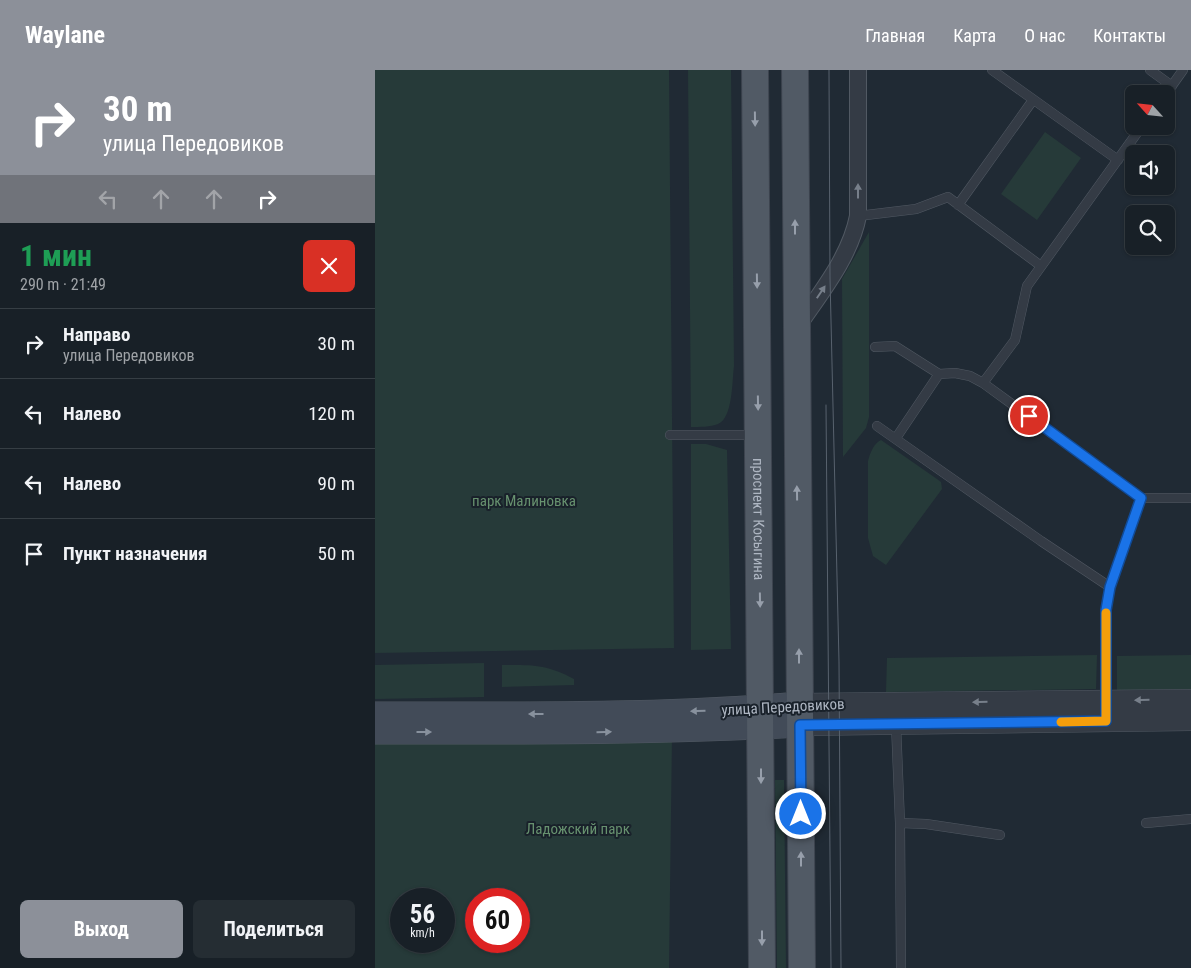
<!DOCTYPE html>
<html lang="ru">
<meta charset="utf-8">
<style>
:root{--surface:#182027;--page:#252d33;--text:#f1f3f6;--muted:#9fa3a7;--line:#363e44;--accent:#8c9099}
body{margin:0;font-family:"Roboto Condensed",sans-serif;background:var(--page);color:var(--text);height:100vh;display:flex;flex-direction:column;font-size:19px;white-space:nowrap}
*{box-sizing:border-box;margin:0}
p{font-size:16px;color:var(--muted)}
.icon{flex:none;width:28px;height:28px;fill:none;stroke:currentColor;stroke-width:2;stroke-linecap:round;stroke-linejoin:round}
.map{position:relative;flex:1;overflow:hidden}
.drawer{display:flex;flex-direction:column;background:var(--surface);width:375px}
.drawer>*{flex:none}
.banner{background:#8c9099;color:#fff;overflow:hidden}
.needle{width:32px;rotate:297deg}
.fabs{position:absolute;left:750px;top:15px;display:grid;gap:10px}
.fabs a{display:grid;place-items:center;width:50px;height:50px;border-radius:8px;background:var(--surface);box-shadow:0 1px 4px #0004,0 0 0 1px var(--line);font-size:25px}
.speed{position:absolute;left:15px;top:818px;display:flex;gap:10px;font-size:25px;font-weight:700;text-align:center}
.speed>*{display:grid;place-content:center;width:65px;height:65px;border-radius:50%;background:var(--surface);box-shadow:0 1px 4px #0004,0 0 0 1px var(--line);line-height:1}
.speed small{font-size:12px;font-weight:400}
.speed .limit{border:8px solid #d22;background:#fff;color:#111}
.pin{position:absolute;display:grid;place-items:center;width:42px;height:42px;color:#fff;margin:-21px;border:2px solid #fff;border-radius:50%;box-shadow:0 1px 5px #0007}
.me{position:absolute;width:55px;margin:-28px;rotate:0deg;stroke-linejoin:round;filter:drop-shadow(0 0 4px #0008)}
.turn{display:flex;align-items:center;gap:18px;height:105px;padding:0 20px;font-size:22px}
.turn .icon{width:65px;height:65px;stroke-width:2.5}
.turn b{display:block;font-size:35px;line-height:42px}
.lanes{display:flex;align-items:center;height:48px;padding:0 20px;background:#0003;justify-content:center;gap:25px;direction:ltr}
.lanes .off{opacity:.35}
.round{display:grid;place-items:center;flex:none;width:52px;height:52px;border-radius:8px;background:var(--page)}
.headline{display:flex;align-items:center;justify-content:space-between;height:85px;padding:0 20px}
h1{font-size:30px;font-weight:700;line-height:38px;color:#1e9e55}
.action{display:flex;gap:10px;margin-top:auto;padding:10px 20px}
.action a{flex:1;height:58px;border-radius:8px;background:var(--accent);color:#fff;font-size:20px;font-weight:700;line-height:58px;text-align:center}
.action a+a{background:var(--page);color:var(--text)}
ul{padding:0;list-style:none}
li{display:flex;align-items:center;gap:15px;height:70px;padding:0 20px;border-top:1px solid var(--line)}
li div{flex:1}
li b{display:block;font-size:19px}
li em{font-style:normal}
header{display:flex;align-items:center;gap:30px;box-sizing:border-box;height:70px;padding:0 25px;background:var(--accent);color:#fff}
header strong{font-size:24px}
nav{display:flex;gap:28px;margin-inline-start:auto;font-size:18px}
main{display:flex;flex:1;min-height:0}
.map>svg:first-child{display:block}
</style>
<header>
<strong>Waylane</strong>
<nav><a>Главная</a><a>Карта</a><a>О нас</a><a>Контакты</a></nav>
</header>
<main>
<section class="drawer">
<div class="banner">
<div class="turn"><svg class="icon" aria-label="right" viewBox="0 0 24 24"><path d="M7 20v-9h11M14 6l5 5-5 5"/></svg><div><b>30 m</b>улица Передовиков</div></div>
<div class="lanes"><svg class="icon off" aria-label="left" viewBox="0 0 24 24"><path d="M17 20v-9H6M10 6l-5 5 5 5"/></svg><svg class="icon off" aria-label="ahead" viewBox="0 0 24 24"><path d="M12 20V5M6 11l6-6 6 6"/></svg><svg class="icon off" aria-label="ahead" viewBox="0 0 24 24"><path d="M12 20V5M6 11l6-6 6 6"/></svg><svg class="icon" aria-label="right" viewBox="0 0 24 24"><path d="M7 20v-9h11M14 6l5 5-5 5"/></svg></div>
</div>
<div class="headline"><div><h1>1 мин</h1><p>290 m · 21:49</p></div><a class="round" style="background:#d93025;color:#fff"><svg class="icon" aria-label="close" viewBox="0 0 24 24"><path d="M6 6l12 12M18 6L6 18"/></svg></a></div>
<ul>
<li><svg class="icon" aria-label="right" viewBox="0 0 24 24"><path d="M7 20v-9h11M14 6l5 5-5 5"/></svg><div><b>Направо</b><p>улица Передовиков</p></div><em>30 m</em></li>
<li><svg class="icon" aria-label="left" viewBox="0 0 24 24"><path d="M17 20v-9H6M10 6l-5 5 5 5"/></svg><div><b>Налево</b></div><em>120 m</em></li>
<li><svg class="icon" aria-label="left" viewBox="0 0 24 24"><path d="M17 20v-9H6M10 6l-5 5 5 5"/></svg><div><b>Налево</b></div><em>90 m</em></li>
<li><svg class="icon" aria-label="arrive" viewBox="0 0 24 24"><path d="M6 21V4h12l-3 4 3 4H6"/></svg><div><b>Пункт назначения</b></div><em>50 m</em></li>
</ul>
<div class="action"><a>Выход</a><a>Поделиться</a></div>
</section>
<div class="map">
<svg width="816" height="898" viewBox="0 0 816 898">
<rect width="100%" height="100%" fill="#202a34"/>
<path fill="#263a39" fill-rule="evenodd" d="M0 0H294L299 578 0 583Z
M313 0H356L359 296C357 311 358 348 343 354 335 357 325 357 316 357Z
M670 62 706 88 662 150 626 124Z
M494 162V347L491 358 468 387 467 209Z
M506 370 562 409 566 412 567 419 511 495 498 486 493 468V391C495 383 499 373 506 370Z
M316 374H331L352 380 356 579 316 580Z
M722 585 721 619 511 622 512 588Z
M816 585V619L742 620V586Z
M109 593V627L0 629V595Z
M127 595C157 595 171 594 199 609V615L127 617Z
M297 665 294 898H0V669ZM26 829H69V871H26ZM101 829H144V871H101Z
M400 710H409L411 898H402Z"/>
<g fill="none" stroke-linecap="round" stroke-linejoin="round">
<defs>
<path id="service" d="M617 0 743 90
M775 0 797 16
M791 24 808 0
M583 135 658 30
M483 146 541 139 573 127 666 196
M500 277 520 276 564 304 580 303 595 306 608 313 766 428H816
M608 313 640 270 652 216 767 56
M502 356 666 471 735 517
M295 365H380
M521 368 564 304
M730 631 731 540 735 517 766 428
M521 654 525 753 526 898
M525 753 551 754 625 765
M771 753 816 749"/>
<path id="minor" d="M423 256C446 222 475 187 483 146V0"/>
<path id="tertiary" d="M424 634 816 630
M425 655 816 650"/>
<path id="secondary" d="M0 644C141 644 283 646 424 634
M0 662C142 662 283 663 425 655"/>
<g id="primary">
<path id="s1" d="M380 0 387 898"/>
<path d="M420 0 427 898"/>
</g>
</defs>
<use href="#service" stroke="#515963" stroke-width="10"/>
<use href="#minor" stroke="#515963" stroke-width="18"/>
<use href="#tertiary" stroke="#515963" stroke-width="22"/>
<use href="#secondary" stroke="#515963" stroke-width="25"/>
<use href="#primary" stroke="#3d444f" stroke-width="28"/>
<use href="#service" stroke="#343b45" stroke-width="9"/>
<use href="#minor" stroke="#343b45" stroke-width="16"/>
<use href="#tertiary" stroke="#343b45" stroke-width="21"/>
<use href="#secondary" stroke="#424b58" stroke-width="24"/>
<use href="#primary" stroke="#515a65" stroke-width="26"/>
<path stroke="#58626e" stroke-width="1" d="M454 0 455 208 464 592 466 898
M451 335 456 898"/>
</g>
<defs><path id="oneway-solid" d="M-6-.8H1V-3.2L6.5 0L1 3.2V.8H-6Z" transform="scale(1.25)"/></defs>
<g fill="#979fab">
<use href="#oneway-solid" transform="translate(380 49) rotate(89)"/>
<use href="#oneway-solid" transform="translate(420 157) rotate(-90)"/>
<use href="#oneway-solid" transform="translate(382 211) rotate(89)"/>
<use href="#oneway-solid" transform="translate(383 333) rotate(89)"/>
<use href="#oneway-solid" transform="translate(422 423) rotate(-91)"/>
<use href="#oneway-solid" transform="translate(385 530) rotate(89)"/>
<use href="#oneway-solid" transform="translate(424 586) rotate(-90)"/>
<use href="#oneway-solid" transform="translate(386 706) rotate(90)"/>
<use href="#oneway-solid" transform="translate(426 789) rotate(-90)"/>
<use href="#oneway-solid" transform="translate(387 868) rotate(90)"/>
</g>
<g fill="#777f8a">
<use href="#oneway-solid" transform="translate(483 121) rotate(-90)"/>
<use href="#oneway-solid" transform="translate(446 222) rotate(-56)"/>
<use href="#oneway-solid" transform="translate(767 630) rotate(179)"/>
<use href="#oneway-solid" transform="translate(605 632) rotate(179)"/>
</g>
<g fill="#88919d">
<use href="#oneway-solid" transform="translate(323 641) rotate(178)"/>
<use href="#oneway-solid" transform="translate(161 644) rotate(180)"/>
<use href="#oneway-solid" transform="translate(49 662)"/>
<use href="#oneway-solid" transform="translate(229 662) rotate(-1)"/>
</g>
<g fill="none" stroke-linecap="round" stroke-linejoin="round">
<defs>
<path id="route" d="M426 744 425 655 731 651V540L735 517 766 428 654 346"/>
</defs>
<use href="#route" stroke="#114b97" stroke-width="12"/>
<use href="#route" stroke="#1a73e8" stroke-width="9"/>
<path stroke="#f59e0b" stroke-width="9" d="M686 652 731 651V543"/>
</g>
<g text-anchor="middle" stroke-width="4" stroke-linejoin="round" paint-order="stroke">
<g font-size="15" fill="#67916f" stroke="#19212a">
<text x="149" y="436">парк Малиновка</text>
<text x="203" y="764">Ладожский парк</text>
</g>
<g font-size="15" fill="#aeb6c2" stroke="#19212a">
<text dy="5" stroke="none"><textPath href="#s1" startOffset="449">проспект Косыгина</textPath></text>
<text transform="translate(408 637) rotate(-3)" y="5">улица Передовиков</text>
</g>
</g>
</svg>
<div class="fabs">
<a><svg class="needle" viewBox="-14 -14 28 28"><path d="M0-13l5 13h-10z" fill="#e53935"/><path d="M0 13l5-13h-10z" fill="#9fa3a7"/></svg></a>
<a><svg class="icon" aria-label="sound" viewBox="0 0 24 24"><path d="M4 9h4l5-4v14l-5-4H4zM17 9q2 3 0 6"/></svg></a>
<a><svg class="icon" aria-label="search" viewBox="0 0 24 24"><circle cx="10" cy="10" r="6"/><path d="M15 15l6 6"/></svg></a>
</div>
<div class="speed"><div>56<small>km/h</small></div><div class="limit">60</div></div>
<div class="pin" style="left:654px;top:346px;background:#d93025"><svg class="icon" aria-label="arrive" viewBox="0 0 24 24"><path d="M6 21V4h12l-3 4 3 4H6"/></svg></div>
<svg class="me" style="left:426px;top:744px" viewBox="-20 -20 40 40"><circle r="17" fill="#1a73e8" stroke="#fff" stroke-width="3"/><path d="M0-11L8 9 0 5-8 9z" fill="#fff"/></svg>
</div>
</main>
